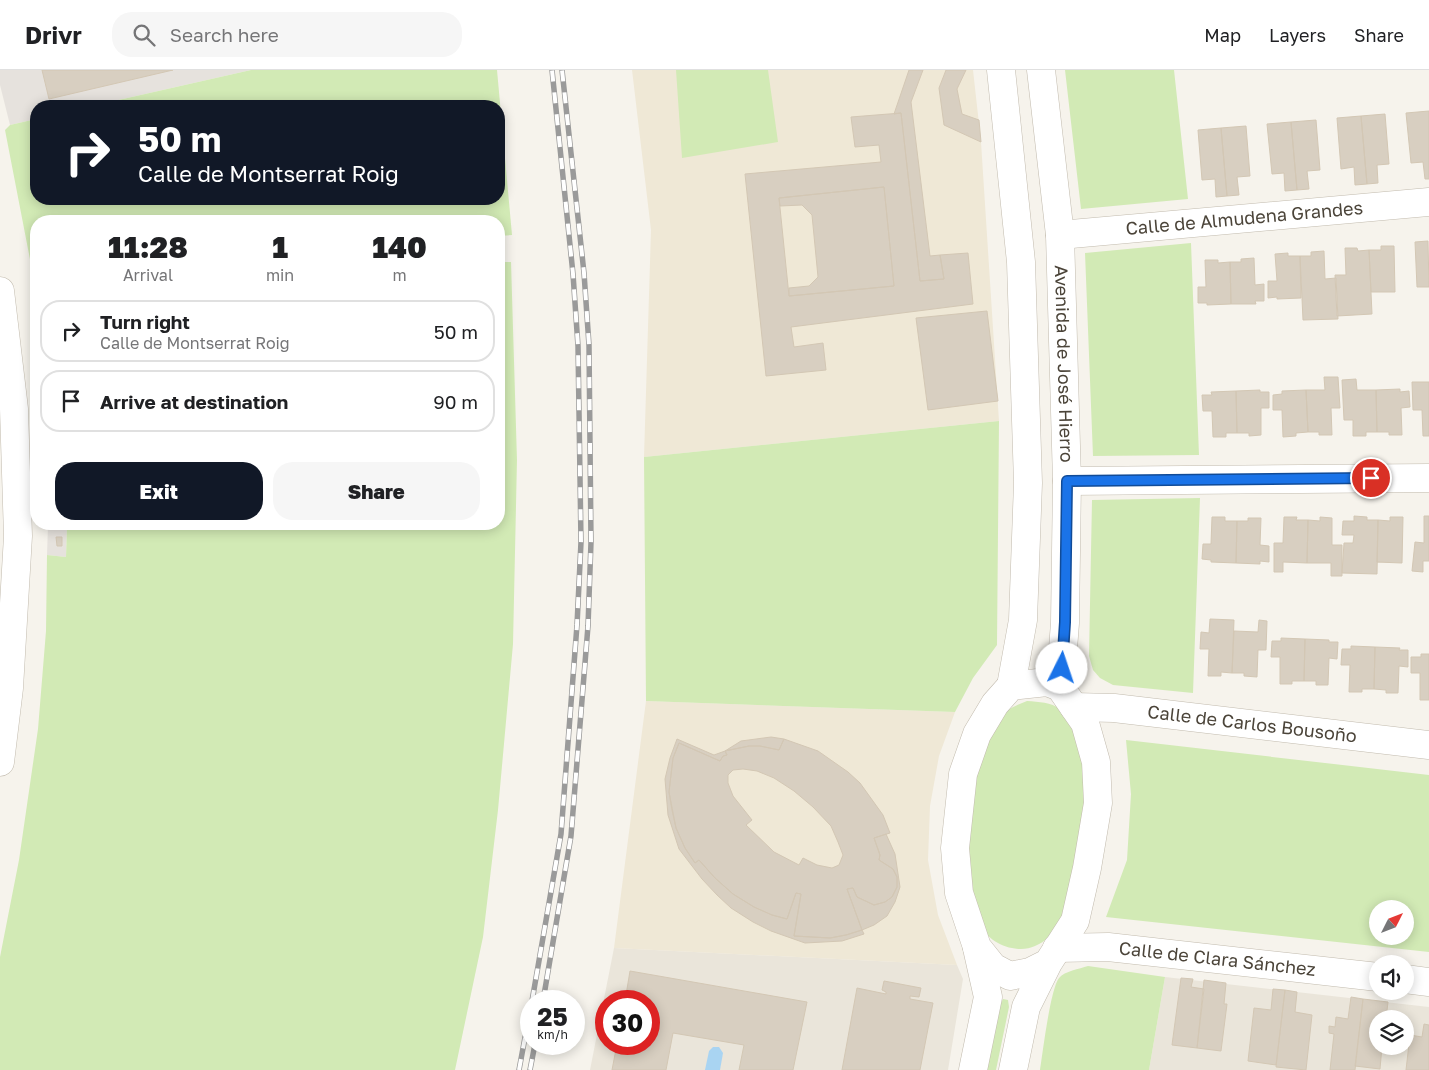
<!DOCTYPE html>
<meta charset="utf-8">
<style>
:root{--surface:#fff;--page:#f6f6f6;--text:#202124;--muted:#757577;--line:#e0e0e0;--accent:#111827}
body{margin:0;font-family:"Golos Text",sans-serif;background:var(--page);color:var(--text);height:100vh;display:flex;flex-direction:column;font-size:19px;white-space:nowrap}
*{box-sizing:border-box;margin:0}
p{font-size:16px;color:var(--muted)}
.icon{flex:none;width:28px;height:28px;fill:none;stroke:currentColor;stroke-width:2;stroke-linecap:round;stroke-linejoin:round}
.map{position:relative;flex:1;overflow:hidden}
.panel{position:absolute;left:30px;top:145px;width:475px;height:315px;display:flex;flex-direction:column;background:var(--surface);border-radius:20px;box-shadow:0 2px 12px #0003}
.panel>*{flex:none}
.top-card{position:absolute;left:30px;top:30px;width:475px;height:105px;border-radius:20px;box-shadow:0 2px 12px #0003;background:#111827;color:#fff;overflow:hidden}
.needle{width:32px;rotate:48deg}
.controls{position:absolute;left:1369px;top:830px;display:grid;gap:10px}
.controls a{display:grid;place-items:center;width:45px;height:45px;border-radius:50%;background:var(--surface);box-shadow:0 2px 12px #0003;font-size:25px}
.speed{position:absolute;left:520px;top:920px;display:flex;gap:10px;font-size:25px;font-weight:700;text-align:center}
.speed>*{display:grid;place-content:center;width:65px;height:65px;border-radius:50%;background:var(--surface);box-shadow:0 2px 12px #0003;line-height:1}
.speed small{font-size:12px;font-weight:400}
.speed .limit{border:8px solid #d22;background:#fff;color:#111}
.pin{position:absolute;display:grid;place-items:center;width:42px;height:42px;color:#fff;margin:-21px;border:2px solid #fff;border-radius:50%;box-shadow:0 1px 5px #0007}
.me{position:absolute;width:55px;margin:-28px;rotate:4deg;stroke-linejoin:round;filter:drop-shadow(0 0 4px #0008)}
.turn{display:flex;align-items:center;gap:18px;height:105px;padding:0 25px;font-size:22px}
.turn .icon{width:65px;height:65px;stroke-width:2.5}
.turn b{display:block;font-size:35px;line-height:42px}
.eta{display:flex;justify-content:space-evenly;align-items:center;height:85px;text-align:center}
.eta b{font-size:30px;font-weight:800;line-height:35px}
.button{display:flex;gap:10px;margin-top:auto;padding:10px 25px}
.button a{flex:1;height:58px;border-radius:20px;background:var(--accent);color:#fff;font-size:20px;font-weight:800;line-height:58px;text-align:center}
.button a+a{background:var(--page);color:var(--text)}
ul{padding:0;list-style:none}
li{display:flex;align-items:center;gap:15px;height:62px;margin:0 10px 8px;padding:0 15px;border:2px solid var(--line);border-radius:20px}
li div{flex:1}
li b{display:block;font-size:19px}
li em{font-style:normal}
header{display:flex;align-items:center;gap:30px;box-sizing:border-box;height:70px;padding:0 25px;background:var(--surface);border-bottom:1px solid var(--line)}
header strong{font-size:24px}
nav{display:flex;gap:28px;margin-inline-start:auto;font-size:18px}
.search{width:350px;height:45px;background:var(--page);display:flex;align-items:center;gap:12px;box-sizing:border-box;padding:0 18px;border-radius:20px;color:var(--muted);font-size:19px}
.map>svg:first-child{display:block}
</style>
<header>
<strong>Drivr</strong>
<div class="search"><svg class="icon" aria-label="search" viewBox="0 0 24 24"><circle cx="10" cy="10" r="6"/><path d="M15 15l6 6"/></svg>Search here</div>
<nav><a>Map</a><a>Layers</a><a>Share</a></nav>
</header>
<div class="map">
<svg width="1429" height="1000" viewBox="0 0 1429 1000">
<rect width="100%" height="100%" fill="#f6f3ec"/>
<path fill="#eae5da" fill-rule="evenodd" d="M614 878 957 895 963 909 948 1000H590ZM606 931H649V974H606Z
M1165 907 1429 937V1000H1149ZM1378 949H1405V976H1378Z"/>
<path fill="#e6e2dd" d="M0 0H251L92 36H36V49L10 55 0 15Z
M48 456 67 457 66 487 47 485Z"/>
<path fill="#efe8d6" d="M632 0H973L981 72 999 351 644 387 651 160Z
M646 631 955 642 939 686 930 736 928 790 938 845 957 895 614 878Z"/>
<path fill="#d2eab5" fill-rule="evenodd" d="M251 0H497L512 165 499 166V151H36V244L34 210 5 60 10 55 36 49V129H499V36H92Z
M676 0H768L778 72 682 88Z
M1065 0H1174L1188 129 1081 139Z
M1191 173 1199 385 1093 386 1085 183Z
M499 192H511L517 390 513 574 498 740 483 867 455 1000H0V887L19 790 38 659 46 561 47 485 66 487 67 457 48 456V454H499Z
M999 351 997 575 973 608 955 642 646 631 644 387Z
M1200 428 1193 623 1113 615 1100 608 1093 600 1089 586 1092 430Z
M1027 631C1039 632 1051 632 1060 639 1080 654 1085 705 1086 728 1086 740 1082 753 1080 765 1075 795 1072 826 1059 853 1054 864 1045 872 1035 876 1017 885 987 873 980 854 973 832 966 800 967 776 969 738 977 681 999 649 1006 639 1017 635 1027 631Z
M1126 670 1429 705V882L1106 847 1127 790 1131 724ZM1378 839H1405V866H1378Z
M1088 896 1165 907 1149 1000H1040C1043 982 1050 920 1059 908 1065 901 1079 899 1088 896Z
M1003 929 1008 930 1009 937 996 1000H986L1000 935Z"/>
<path fill="#a9d4f2" d="M713 977H719L723 983 720 1000H705L709 981Z"/>
<path fill="#d8cfc1" stroke="#d3c7b4" fill-rule="evenodd" d="M42 0H173L49 29Z
M909 0H923L911 32 930 186 940 185 944 209 920 211 901 43 894 44Z
M946 0H966L957 19 962 44 979 50 981 72 944 55 939 18Z
M1429 41V109H1425L1423 92 1411 93 1406 43Z
M901 43 920 211 944 209 940 185 968 183 973 234 791 257 794 277 823 273 826 300 766 306 745 104 881 92 879 75 855 77 851 47ZM884 117 894 216 789 226 779 128Z
M1385 44 1389 94 1377 95 1378 113 1367 114 1361 46Z
M1361 46 1367 114 1355 115 1354 97 1341 99 1337 48Z
M1316 50 1320 100 1307 101 1309 119 1297 120 1291 52Z
M1291 52 1297 120 1285 121 1284 103 1272 104 1267 54Z
M1246 56 1250 106 1237 107 1239 125 1227 126 1221 58Z
M1221 58 1227 126 1216 127 1215 109 1202 110 1198 60Z
M884 117 894 216 789 226V218L809 216 818 207 812 145 802 135 780 136 779 128Z
M1428 171 1429 217H1417L1415 172Z
M1381 176H1394L1395 222H1371L1369 180H1381Z
M1345 178H1357L1358 181 1369 180 1372 244 1337 246 1335 205H1346Z
M1324 181 1325 209 1336 208 1338 249 1303 250 1300 186H1311V182Z
M1288 183V186H1300L1301 228 1277 229V227L1268 228V211H1277L1275 184Z
M1254 188 1255 215 1264 214V231H1255L1256 234H1231L1230 192H1241V189Z
M1205 190H1218V193L1230 192 1231 234 1207 235V233H1198V217H1206Z
M987 241 998 331 928 340 916 248Z
M1324 307H1338L1340 338H1331L1332 365H1319V362H1308L1306 320H1325Z
M1356 309 1357 320H1376L1377 362H1366V366H1353V350H1344L1342 310Z
M1412 312H1429V366H1423L1422 340H1413Z
M1400 319V322L1409 321 1410 337 1401 338 1402 365H1389V362H1377L1376 320Z
M1260 320V322H1269V338H1261V365L1249 366V363H1237L1236 321Z
M1306 320 1308 362 1296 363V366L1283 367 1282 340H1273V325L1282 324V321Z
M1236 321 1237 363H1226V367H1213L1212 341H1203L1202 325H1212L1211 322Z
M1354 446 1367 447V450H1378L1377 504 1342 503 1344 473H1353L1354 465H1342L1343 451H1354Z
M1424 446H1429V491H1423V502L1412 501 1415 472 1424 473Z
M1212 447H1225V451H1237L1236 493 1211 492V490L1202 489 1203 474H1211Z
M1284 447H1297L1296 450H1308L1307 493 1283 492V502H1274V473H1283Z
M1320 447 1332 448V475H1342V506H1331V493H1307L1308 450 1320 451Z
M1390 447H1403L1402 493 1377 492 1378 450 1390 451Z
M1248 448H1261L1260 475 1269 476V492L1260 491V494L1236 493 1237 451H1248Z
M56 467H62V476H57Z
M1210 549 1234 550 1232 603 1221 602V606H1208L1209 579H1200L1201 562 1209 563Z
M1259 550 1267 551 1266 580H1258L1257 607 1244 606V603H1232L1234 561 1258 562Z
M1281 568 1305 569 1304 611H1292V614H1280V587H1271L1272 571H1281Z
M1305 569 1329 570V572H1338L1337 589 1329 588 1328 615H1316V611H1304Z
M1351 576 1375 577 1374 619H1362V622H1349L1350 595H1341L1342 579H1351Z
M1375 577 1400 578 1399 580H1408V597L1399 596 1398 623H1386V620L1374 619Z
M1421 584H1429V630H1420V603H1411V587H1421Z
M771 667 784 669 779 680 760 676H749L725 681 741 671Z
M677 669 714 685 725 681 727 685 723 686 720 691 679 673 673 688 669 722 672 740 676 758 685 778 695 793 699 790 715 808 733 824 754 837 772 845 787 849 796 823 801 824 794 866 830 868 846 865 862 860 864 864 842 871 805 873 771 861 753 852 731 838 717 825 702 809 679 779 668 745 665 709 670 688Z
M784 669 818 681 848 702 860 713 883 745 890 763 874 768 880 785 879 790 893 799 897 807V817L892 827 885 832 874 835 857 827 853 818 847 819 862 860 846 865 830 868 794 866 801 824 796 823 787 849 772 845 754 837 733 824 715 808 699 790 695 793 685 778 676 758 669 722 673 688 679 673 720 691 723 686 727 685 725 681 749 676H760L779 680ZM743 699 757 701 774 708 794 721 813 737 831 756 838 772 843 785 839 795 832 798 817 795 803 788 799 795 774 782 746 755 752 750 733 726 728 713V705L733 700Z
M886 764 895 784 900 817 895 832 887 846 874 855 862 860 847 819 853 818 857 827 874 835 885 832 892 827 897 817V807L893 799 879 790 880 785 874 768Z
M630 901 807 932 793 1000H739L744 975 673 963 666 1000H612L617 974H649V931H625Z
M1181 908 1193 909 1191 917 1204 919 1197 978 1172 975Z
M1204 910 1226 913 1224 934H1227L1221 981 1197 978Z
M884 911 921 918 919 927 910 926V929L933 933 920 1000H842L857 918 886 924V922L882 920Z
M1273 919 1285 920 1276 995 1248 991 1254 938 1271 940Z
M1285 920 1297 922 1295 942 1312 945 1306 1000 1276 997Z
M1351 927 1363 929 1355 1000H1330L1334 964 1329 963V956L1335 957 1336 947 1348 949Z
M1363 929 1388 932 1386 949H1378V976H1382L1380 999 1355 996Z
M1424 954 1429 955V1000H1406L1410 965 1422 967Z"/>
<g fill="none" stroke-linecap="round" stroke-linejoin="round">
<defs>
<g id="minor">
<path d="M1001 0 1021 192 1028 413 1023 550 1011 616"/>
<path id="s1" d="M1041 0 1060 165 1067 411 1065 553 1060 617"/>
<path id="s2" d="M1060 165 1429 132"/>
<path d="M0 221 14 339 18 466 9 618 0 692"/>
<path d="M1067 411 1429 408"/>
<path id="s3" d="M1074 637 1114 638 1429 675"/>
<path id="s4" d="M1057 878 1108 877 1378 907"/>
<path d="M1405 909 1429 912"/>
<path d="M973 1000 988 927 977 878"/>
<path d="M1013 1000 1026 937 1048 893 1075 851 1087 798 1098 733 1096 692 1085 653 1060 617 1047 612 1011 616 995 634 977 664 963 704 955 778 959 823 977 877 993 897 1010 906 1030 902 1048 893"/>
</g>
</defs>
<use href="#minor" stroke="#c2bbae" stroke-width="29"/>
<use href="#minor" stroke="#fff" stroke-width="28"/>
<defs>
<path id="rail" d="M532 931 561 764 577 555 581 472 578 276 573 204 552 0
M543 931 571 766 588 556 591 472 589 275 584 203 562 0
M519 1000 531 935
M530 1000 535 974"/>
</defs>
<use href="#rail" stroke="#9a9a9a" stroke-width="5.5"/>
<use href="#rail" stroke="#fff" stroke-width="4" stroke-dasharray="11" stroke-linecap="butt"/>
</g>
<g fill="none" stroke-linecap="round" stroke-linejoin="round">
<defs>
<path id="route" d="M1062 598 1065 552 1067 411 1371 408"/>
</defs>
<use href="#route" stroke="#114b97" stroke-width="12"/>
<use href="#route" stroke="#1a73e8" stroke-width="9"/>
</g>
<g text-anchor="middle" stroke-width="5" stroke-linejoin="round" paint-order="stroke">
<g font-size="18" fill="#4b4439" stroke="#fff">
<text dy="6" stroke="none"><textPath href="#s2" startOffset="185">Calle de Almudena Grandes</textPath></text>
<text dy="6" stroke="none"><textPath href="#s1" startOffset="295">Avenida de José Hierro</textPath></text>
<text dy="6" stroke="none"><textPath href="#s3" startOffset="179">Calle de Carlos Bousoño</textPath></text>
<text dy="6" stroke="none"><textPath href="#s4" startOffset="161">Calle de Clara Sánchez</textPath></text>
</g>
</g>
</svg>
<div class="controls">
<a><svg class="needle" viewBox="-14 -14 28 28"><path d="M0-13l5 13h-10z" fill="#e53935"/><path d="M0 13l5-13h-10z" fill="#757577"/></svg></a>
<a><svg class="icon" aria-label="sound" viewBox="0 0 24 24"><path d="M4 9h4l5-4v14l-5-4H4zM17 9q2 3 0 6"/></svg></a>
<a><svg class="icon" aria-label="layers" viewBox="0 0 24 24"><path d="M12 4l9 5-9 5-9-5zM3 14l9 5 9-5"/></svg></a>
</div>
<div class="speed"><div>25<small>km/h</small></div><div class="limit">30</div></div>
<div class="pin" style="left:1371px;top:408px;background:#d93025"><svg class="icon" aria-label="arrive" viewBox="0 0 24 24"><path d="M6 21V4h12l-3 4 3 4H6"/></svg></div>
<svg class="me" style="left:1062px;top:598px" viewBox="-20 -20 40 40"><circle r="19" fill="#fff"/><path d="M0-13L10 11 0 6-10 11z" fill="#1a73e8"/></svg>
<div class="top-card">
<div class="turn"><svg class="icon" aria-label="right" viewBox="0 0 24 24"><path d="M7 20v-9h11M14 6l5 5-5 5"/></svg><div><b>50 m</b>Calle de Montserrat Roig</div></div>
</div>
<section class="panel">
<div class="eta">
<div><b>11:28</b><p>Arrival</p></div>
<div><b>1</b><p>min</p></div>
<div><b>140</b><p>m</p></div>
</div>
<ul>
<li><svg class="icon" aria-label="right" viewBox="0 0 24 24"><path d="M7 20v-9h11M14 6l5 5-5 5"/></svg><div><b>Turn right</b><p>Calle de Montserrat Roig</p></div><em>50 m</em></li>
<li><svg class="icon" aria-label="arrive" viewBox="0 0 24 24"><path d="M6 21V4h12l-3 4 3 4H6"/></svg><div><b>Arrive at destination</b></div><em>90 m</em></li>
</ul>
<div class="button"><a>Exit</a><a>Share</a></div>
</section>
</div>
